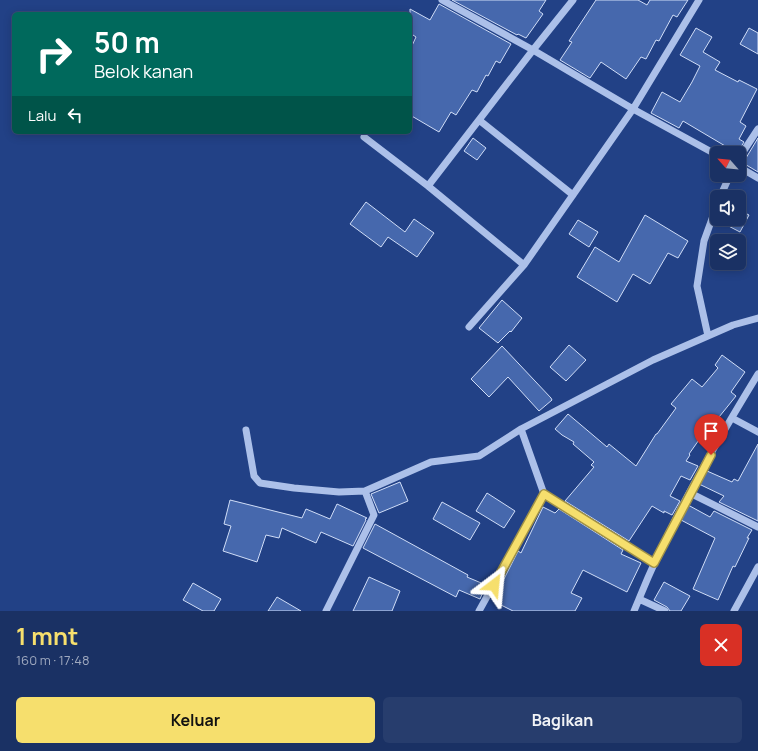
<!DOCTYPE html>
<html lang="id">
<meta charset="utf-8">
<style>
:root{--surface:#1a3164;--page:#273d6d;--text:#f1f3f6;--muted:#9fa9bf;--line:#384c78;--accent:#f6df6d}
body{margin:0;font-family:Manrope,sans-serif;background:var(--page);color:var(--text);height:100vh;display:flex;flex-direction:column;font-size:15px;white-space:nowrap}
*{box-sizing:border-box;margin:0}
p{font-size:13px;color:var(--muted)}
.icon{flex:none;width:22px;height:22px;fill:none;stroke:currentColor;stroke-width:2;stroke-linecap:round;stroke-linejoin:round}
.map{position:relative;height:611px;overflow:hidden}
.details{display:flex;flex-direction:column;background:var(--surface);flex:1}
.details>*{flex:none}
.guide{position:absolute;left:12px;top:12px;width:400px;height:122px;border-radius:6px;box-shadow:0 2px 10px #0003,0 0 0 1px var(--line);background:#00695c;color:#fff;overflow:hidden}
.needle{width:26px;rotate:297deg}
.tools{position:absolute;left:710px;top:146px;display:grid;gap:8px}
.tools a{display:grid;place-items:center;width:36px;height:36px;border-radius:6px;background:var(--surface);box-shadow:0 2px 10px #0003,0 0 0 1px var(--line);font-size:20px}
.pin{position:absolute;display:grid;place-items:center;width:34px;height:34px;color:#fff;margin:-41px -17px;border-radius:50% 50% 50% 0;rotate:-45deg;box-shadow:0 0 4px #0007}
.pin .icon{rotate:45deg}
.me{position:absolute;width:44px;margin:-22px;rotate:29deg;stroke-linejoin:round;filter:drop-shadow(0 0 3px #0008)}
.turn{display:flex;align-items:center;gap:14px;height:84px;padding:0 16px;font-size:18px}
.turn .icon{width:52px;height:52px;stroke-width:2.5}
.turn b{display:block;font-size:28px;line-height:34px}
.then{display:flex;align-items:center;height:38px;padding:0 16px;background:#0003;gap:8px;font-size:15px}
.round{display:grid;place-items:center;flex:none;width:42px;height:42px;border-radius:6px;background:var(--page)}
.overview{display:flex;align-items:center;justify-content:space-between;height:68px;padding:0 16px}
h1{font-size:24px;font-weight:700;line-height:30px;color:var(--accent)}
.cta{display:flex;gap:8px;margin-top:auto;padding:8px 16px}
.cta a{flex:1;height:46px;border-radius:6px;background:var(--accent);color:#111;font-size:16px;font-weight:700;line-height:46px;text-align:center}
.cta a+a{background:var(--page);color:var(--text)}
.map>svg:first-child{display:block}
</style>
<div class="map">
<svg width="758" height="611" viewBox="0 0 758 611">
<rect width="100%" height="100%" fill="#224186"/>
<path fill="#4668ad" stroke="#d0ddf7" d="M452 0H546L539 11 543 14 526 38 518 34 517 35Z
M596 0H638L647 5 650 0H688L677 17 673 15 659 41 656 40 646 59 641 57 626 79 601 62 590 78 560 60 572 42 569 41Z
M439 4 511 44 500 63 496 61 488 76 486 75 477 92 472 90 456 115 451 112 439 132 410 115V50L416 37 410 33V9L430 20Z
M696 28 712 37 703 52 720 62 715 70 738 82 739 80 757 89 740 122 746 126 739 139 744 142 737 153 683 121 679 128 651 113 662 92 680 102 692 82 700 66 680 55Z
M749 28 758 33V54L740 44Z
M473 138 486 148 477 160 464 151Z
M758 138V172L743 163Z
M366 202 405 232 414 219 434 233 417 257 388 237 381 247 350 224Z
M739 210 749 215 740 232 717 220V219H739Z
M645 215 688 241 678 258 668 253 650 284 633 274 617 302 577 277 595 247 619 262Z
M578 220 598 232 589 247 569 234Z
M502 300 522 318 511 332 510 331 498 343 479 328Z
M569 345 586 360 566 381 550 367Z
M502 346 551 398 552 400 539 411 508 377 489 397 471 379Z
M722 355 745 372 731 392 736 396 715 422 713 420 689 454 690 455 686 461 698 466 690 480 681 476 670 496 680 501 672 515 664 511V513L652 506 629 541 565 501 594 467 591 465 594 462 573 444 574 442 562 435 555 429 568 414 607 447 609 444 636 466 656 434H657L676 408 671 404 692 379 702 387 718 368 715 365Z
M758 444V521L719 502 724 496 699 484 707 471 732 482 734 479 738 481Z
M400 482 408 501 379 513 371 494Z
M487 493 515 511 504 528 476 511Z
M230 500 302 518 306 509 330 519 337 504 367 518 365 519 366 520 353 546 321 532 316 543 282 528 279 538 266 535 257 562 223 551 231 526 224 524Z
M442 502 480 523 470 540 433 519Z
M688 505 710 517 714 511 752 530 747 538H749L735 567 733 566 718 600 693 589 715 538 681 520Z
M543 507 555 513 559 509 623 550 621 554 641 563 627 592 583 570 571 593 582 598 575 611H513L493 601 518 551 521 553Z
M375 524 468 575 467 577 486 585 480 599 459 590 456 597 363 548Z
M369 577 400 591 392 611H353Z
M664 582 690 596 681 611H670L667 607 654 600Z
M193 583 221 599 214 611H203L183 600Z
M277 597 301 611H268Z"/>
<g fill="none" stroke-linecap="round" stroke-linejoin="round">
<path stroke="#acc0e9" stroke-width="7" d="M442 0 533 50 633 109 717 155
M479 120 573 195
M364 137 428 186 524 265
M739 158 758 129
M739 167 758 178
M428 186 533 50 573 0
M720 197 730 175
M469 327 524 265 633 109 699 0
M708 336 697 286 704 241 717 205
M732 418 758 432
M246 430 254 476 260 483 294 488 339 492 365 491 431 462 479 456 521 429
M690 493 758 527
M654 563 544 494 521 429 653 360 733 325 758 318
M326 611 374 515 365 491
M479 611 544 494
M634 611 639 599
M665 611 639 599C671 520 714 446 758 374
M734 611 758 567"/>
</g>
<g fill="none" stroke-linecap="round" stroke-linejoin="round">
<defs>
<path id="route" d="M494 585 544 494 654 563 711 455"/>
</defs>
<use href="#route" stroke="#a09147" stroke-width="10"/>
<use href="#route" stroke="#f6df6d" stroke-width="7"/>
</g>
</svg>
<div class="tools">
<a><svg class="needle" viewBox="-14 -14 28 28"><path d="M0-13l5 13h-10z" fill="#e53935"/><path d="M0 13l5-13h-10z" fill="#9fa9bf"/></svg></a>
<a><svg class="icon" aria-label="sound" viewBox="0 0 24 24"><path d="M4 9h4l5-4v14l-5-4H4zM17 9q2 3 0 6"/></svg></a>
<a><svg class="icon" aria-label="layers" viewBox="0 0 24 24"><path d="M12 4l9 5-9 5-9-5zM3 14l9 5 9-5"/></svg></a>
</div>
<div class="pin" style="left:711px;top:455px;background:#d93025"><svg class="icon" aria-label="arrive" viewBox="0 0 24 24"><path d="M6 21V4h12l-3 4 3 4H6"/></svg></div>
<svg class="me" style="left:494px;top:585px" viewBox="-20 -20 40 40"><path d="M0-17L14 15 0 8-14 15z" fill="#f6df6d" stroke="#fff" stroke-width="4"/></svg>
<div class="guide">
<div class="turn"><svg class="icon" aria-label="right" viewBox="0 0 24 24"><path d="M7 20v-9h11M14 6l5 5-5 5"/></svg><div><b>50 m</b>Belok kanan</div></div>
<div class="then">Lalu<svg class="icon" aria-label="left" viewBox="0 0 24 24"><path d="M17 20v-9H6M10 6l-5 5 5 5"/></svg></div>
</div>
</div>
<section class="details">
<div class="overview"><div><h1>1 mnt</h1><p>160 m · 17:48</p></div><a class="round" style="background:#d93025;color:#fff"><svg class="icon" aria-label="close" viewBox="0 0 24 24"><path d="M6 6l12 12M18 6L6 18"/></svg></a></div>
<div class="cta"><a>Keluar</a><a>Bagikan</a></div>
</section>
